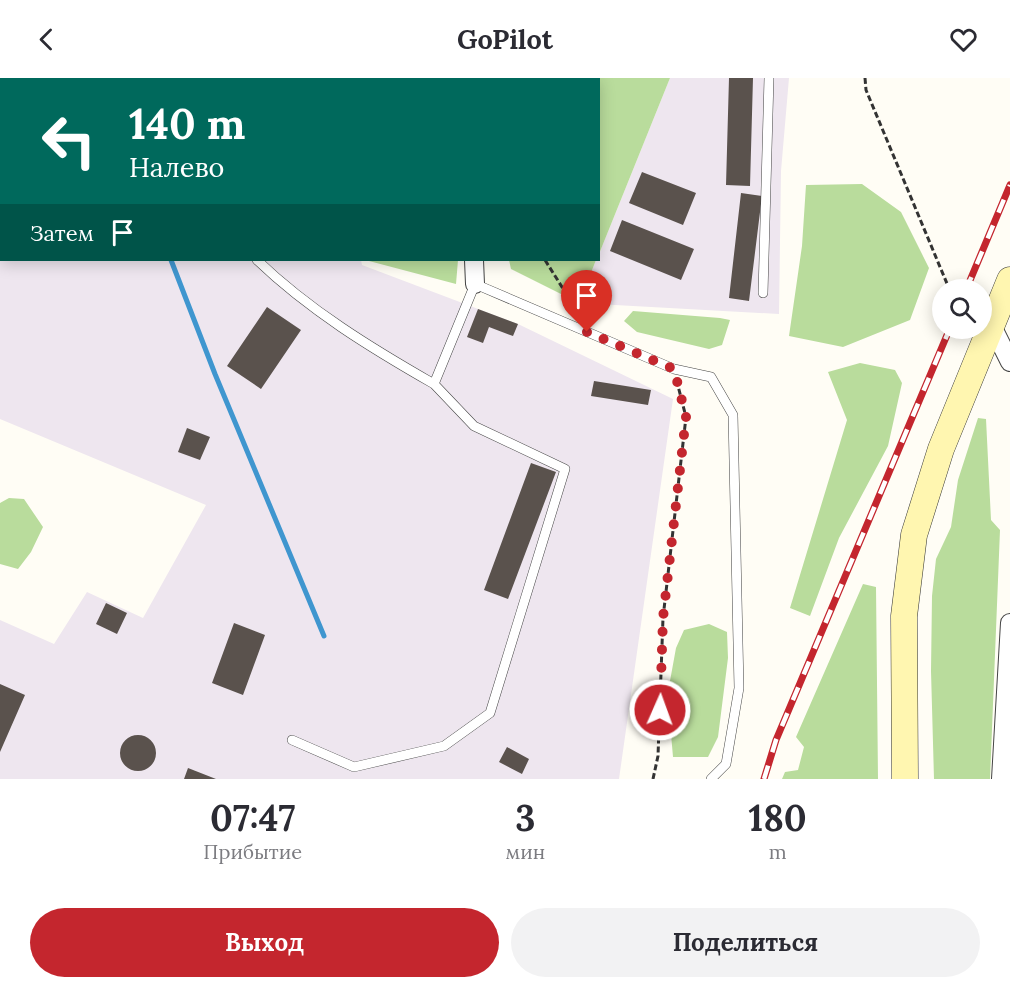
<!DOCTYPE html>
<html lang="ru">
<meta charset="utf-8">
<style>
:root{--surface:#fff;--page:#f2f2f3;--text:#2b2b33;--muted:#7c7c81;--accent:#c4262e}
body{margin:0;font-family:Lora,serif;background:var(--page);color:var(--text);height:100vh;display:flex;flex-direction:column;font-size:22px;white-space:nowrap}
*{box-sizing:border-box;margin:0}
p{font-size:20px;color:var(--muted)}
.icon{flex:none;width:33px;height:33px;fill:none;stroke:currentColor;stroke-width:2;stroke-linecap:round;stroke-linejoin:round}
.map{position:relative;height:701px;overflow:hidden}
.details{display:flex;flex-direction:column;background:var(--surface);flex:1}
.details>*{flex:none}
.guide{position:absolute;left:0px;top:0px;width:600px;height:183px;box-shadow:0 3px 15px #0003;background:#00695c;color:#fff;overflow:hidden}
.fabs{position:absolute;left:932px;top:201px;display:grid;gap:12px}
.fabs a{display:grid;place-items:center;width:60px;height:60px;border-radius:50%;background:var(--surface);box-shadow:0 3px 15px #0003;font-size:30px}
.pin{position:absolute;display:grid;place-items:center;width:51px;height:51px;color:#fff;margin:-62px -26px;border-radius:50% 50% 50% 0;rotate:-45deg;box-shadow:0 0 6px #0007}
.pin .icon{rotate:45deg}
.me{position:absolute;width:66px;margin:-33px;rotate:2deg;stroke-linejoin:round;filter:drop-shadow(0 0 4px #0008)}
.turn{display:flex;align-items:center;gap:21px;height:126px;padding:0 30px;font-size:27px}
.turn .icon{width:78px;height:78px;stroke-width:2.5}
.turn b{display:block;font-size:42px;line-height:51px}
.then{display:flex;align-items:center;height:57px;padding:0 30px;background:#0003;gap:12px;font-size:22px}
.eta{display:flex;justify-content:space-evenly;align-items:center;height:102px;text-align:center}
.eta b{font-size:36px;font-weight:700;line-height:42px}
.action{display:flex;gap:12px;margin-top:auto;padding:12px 30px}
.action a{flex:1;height:69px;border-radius:36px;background:var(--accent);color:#fff;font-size:24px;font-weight:700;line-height:69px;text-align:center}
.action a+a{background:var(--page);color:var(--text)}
header{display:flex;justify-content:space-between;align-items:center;height:78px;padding:0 30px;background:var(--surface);font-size:27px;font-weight:700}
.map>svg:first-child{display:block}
</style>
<header><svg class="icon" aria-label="back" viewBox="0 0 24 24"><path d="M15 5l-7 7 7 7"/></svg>GoPilot<svg class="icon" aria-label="heart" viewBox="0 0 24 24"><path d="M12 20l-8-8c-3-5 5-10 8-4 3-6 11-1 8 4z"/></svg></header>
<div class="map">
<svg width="1010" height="701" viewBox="0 0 1010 701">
<rect width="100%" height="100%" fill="#fffdf5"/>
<path fill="#eee6ef" d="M0 0 211 1 2 2V182H361L362 187 518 246 673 321 619 701H0V542L54 566 87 514 143 540 206 427 0 341Z
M670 0H789L781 93 779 236 579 225 596 182H598L599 176Z"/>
<path fill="#b9dc9c" d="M489 0H670L599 176 598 2Z
M862 106 901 134 929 190 910 242 843 269 789 258 802 168 806 107Z
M369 182H458L456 206 369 183Z
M509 182H596L579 225 511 191Z
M633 233 720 240 730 242 722 267 709 271 637 254 624 243Z
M860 285 895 292 902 305 888 368 839 460 810 538 790 530 847 342 828 294Z
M978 340 986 341 991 442 1000 452 990 701H934L931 593 932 518 936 481 951 449 958 402Z
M9 420 24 421 43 449 31 474 18 491 0 486V425Z
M863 506 876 509 878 701H782L785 694 798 692 804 669 796 659Z
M709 546 727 554 728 580 718 659 708 679H673L671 656 674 625 668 614 676 570 684 552Z"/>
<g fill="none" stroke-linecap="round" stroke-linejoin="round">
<path stroke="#3f96cf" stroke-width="5" d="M102 0 103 2
M171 182 215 296 324 558"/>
</g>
<path fill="#5a524d" d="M729 0H753L750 108 726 107Z
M642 94 696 115 683 147 629 125Z
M741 115 762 118 749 223 729 220Z
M622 142 694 171 681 202 610 173Z
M267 229 301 252 261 311 227 288Z
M478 231 518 246 513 258 489 249 483 265 467 259Z
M594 303 651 312 648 327 591 318Z
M187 350 210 359 200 382 178 374Z
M531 385 556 394 508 521 484 512Z
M106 525 127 535 117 556 96 546Z
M234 545 265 557 243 617 212 605Z
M0 606 25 617 0 674Z
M120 675a18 18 0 1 1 36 0a18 18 0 1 1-36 0Z
M507 669 529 681 522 696 499 684Z
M188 690 216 701H184Z"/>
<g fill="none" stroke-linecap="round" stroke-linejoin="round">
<defs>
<path id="service" d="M37 0 38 2
M366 2 367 0
M0 171 2 167
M257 182C309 232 371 270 434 306
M763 215 769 0
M292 662 354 689 444 668 490 635 565 391 474 348 434 306 475 206 674 291 711 299 733 337 739 610 726 686 711 701"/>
<path id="minor" d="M462 0V2
M474 182 475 206
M992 248 1010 284
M1001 701 1010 545"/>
<path id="secondary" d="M905 701 904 538 914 457 941 371 1010 202"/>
</defs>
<use href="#service" stroke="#444" stroke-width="10"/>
<use href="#minor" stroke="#444" stroke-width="20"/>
<use href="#secondary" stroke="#333" stroke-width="27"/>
<path stroke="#333" stroke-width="3" stroke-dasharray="6 3" stroke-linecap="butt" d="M865 0 866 12 948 208 951 212
M587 2V0
M545 182 579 236
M653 701 658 678 663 540 686 339 677 304"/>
<use href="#service" stroke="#fff" stroke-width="9"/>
<use href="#minor" stroke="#fff" stroke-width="18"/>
<use href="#secondary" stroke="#fff6b0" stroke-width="26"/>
<defs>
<path id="rail" d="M966 212 1010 107
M764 701 776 662 950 250"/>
</defs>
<use href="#rail" stroke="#c4262e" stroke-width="7"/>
<use href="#rail" stroke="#fff" stroke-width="4.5" stroke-dasharray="14" stroke-linecap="butt"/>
</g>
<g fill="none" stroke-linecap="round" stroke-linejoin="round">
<path stroke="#c4262e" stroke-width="10" stroke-dasharray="0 18" d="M587 254 674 291 686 339 663 540 660 632"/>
</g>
</svg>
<div class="fabs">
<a><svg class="icon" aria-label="search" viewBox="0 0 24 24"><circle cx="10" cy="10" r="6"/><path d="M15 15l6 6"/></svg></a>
</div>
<div class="pin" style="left:587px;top:254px;background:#d93025"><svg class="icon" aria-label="arrive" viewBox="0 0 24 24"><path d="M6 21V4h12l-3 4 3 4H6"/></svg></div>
<svg class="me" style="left:660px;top:632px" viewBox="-20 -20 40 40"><circle r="17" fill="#c4262e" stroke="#fff" stroke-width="3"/><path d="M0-11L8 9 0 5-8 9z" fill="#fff"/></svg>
<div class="guide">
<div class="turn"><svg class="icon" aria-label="left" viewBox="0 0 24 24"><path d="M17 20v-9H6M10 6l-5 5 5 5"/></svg><div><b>140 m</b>Налево</div></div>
<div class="then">Затем<svg class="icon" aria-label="arrive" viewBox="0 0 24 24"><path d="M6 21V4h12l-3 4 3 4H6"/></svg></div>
</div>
</div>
<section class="details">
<div class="eta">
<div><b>07:47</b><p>Прибытие</p></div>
<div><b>3</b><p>мин</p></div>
<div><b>180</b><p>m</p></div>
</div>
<div class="action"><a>Выход</a><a>Поделиться</a></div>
</section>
